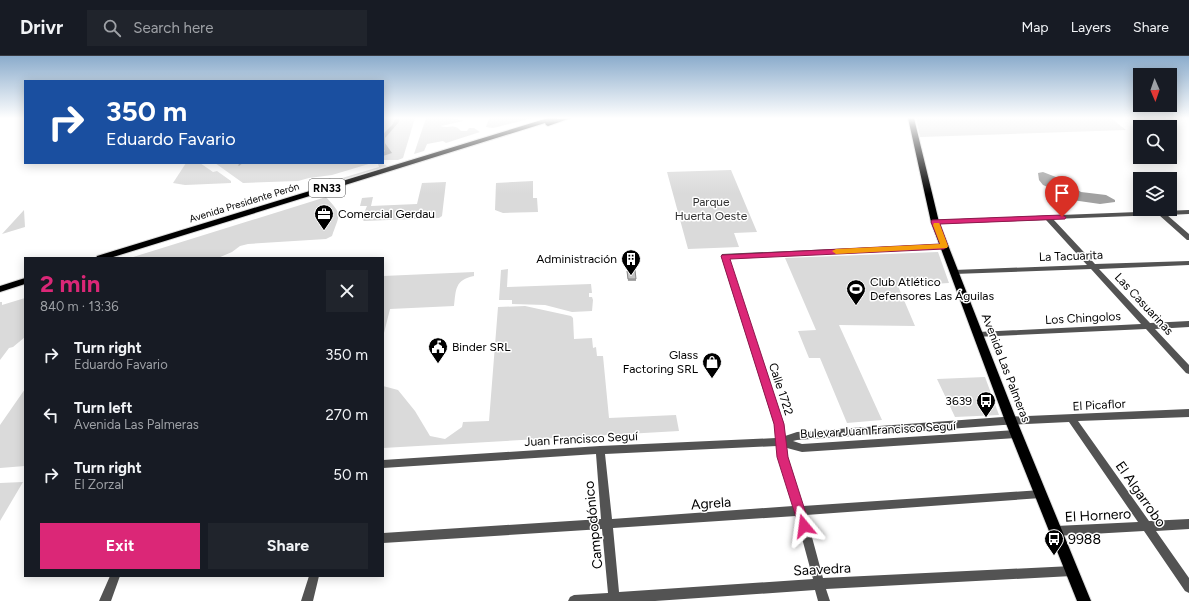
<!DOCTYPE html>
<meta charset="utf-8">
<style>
:root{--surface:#171b24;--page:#20242c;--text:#f1f3f6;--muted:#9ea1a6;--line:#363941;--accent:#db2777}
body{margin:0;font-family:Figtree,sans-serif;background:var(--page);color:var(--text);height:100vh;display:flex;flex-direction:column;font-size:15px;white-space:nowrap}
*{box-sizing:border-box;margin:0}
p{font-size:13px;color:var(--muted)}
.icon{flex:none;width:22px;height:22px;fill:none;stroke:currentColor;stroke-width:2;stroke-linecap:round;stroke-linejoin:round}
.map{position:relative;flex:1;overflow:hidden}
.sheet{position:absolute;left:24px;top:201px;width:360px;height:320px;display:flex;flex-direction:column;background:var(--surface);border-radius:0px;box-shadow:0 2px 10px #0003}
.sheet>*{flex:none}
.banner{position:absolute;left:24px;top:24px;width:360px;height:84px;border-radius:0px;box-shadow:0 2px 10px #0003;background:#1a4fa0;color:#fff;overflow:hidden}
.needle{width:26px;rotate:178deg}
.fabs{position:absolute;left:1133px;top:12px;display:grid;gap:8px}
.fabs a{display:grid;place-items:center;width:44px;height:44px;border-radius:0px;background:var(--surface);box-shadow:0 2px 10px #0003;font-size:20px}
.pin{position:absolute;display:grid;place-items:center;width:34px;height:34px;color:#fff;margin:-41px -17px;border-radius:50% 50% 50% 0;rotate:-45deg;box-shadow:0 0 4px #0007}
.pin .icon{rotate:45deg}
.me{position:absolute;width:44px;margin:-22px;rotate:344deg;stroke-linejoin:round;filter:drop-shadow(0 0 3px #0008)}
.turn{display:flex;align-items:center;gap:14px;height:84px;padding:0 16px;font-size:18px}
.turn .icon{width:52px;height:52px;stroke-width:2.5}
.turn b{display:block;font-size:28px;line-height:34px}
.round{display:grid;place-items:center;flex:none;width:42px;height:42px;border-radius:0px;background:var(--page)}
.head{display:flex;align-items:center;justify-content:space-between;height:68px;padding:0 16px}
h1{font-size:24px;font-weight:700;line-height:30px;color:var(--accent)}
.action{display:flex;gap:8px;margin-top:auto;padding:8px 16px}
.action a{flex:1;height:46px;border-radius:0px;background:var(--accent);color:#fff;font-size:16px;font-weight:700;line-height:46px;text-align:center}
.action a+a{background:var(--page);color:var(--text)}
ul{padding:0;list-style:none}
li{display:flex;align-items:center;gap:12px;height:60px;padding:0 16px}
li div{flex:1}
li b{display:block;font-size:15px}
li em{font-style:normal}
header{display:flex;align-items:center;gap:24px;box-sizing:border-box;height:56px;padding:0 20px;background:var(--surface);border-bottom:1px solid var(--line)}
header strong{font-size:19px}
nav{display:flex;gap:22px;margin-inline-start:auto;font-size:14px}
.search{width:280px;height:36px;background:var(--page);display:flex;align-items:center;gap:10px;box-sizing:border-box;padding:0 14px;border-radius:0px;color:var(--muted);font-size:15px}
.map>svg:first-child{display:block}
</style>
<header>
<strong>Drivr</strong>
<div class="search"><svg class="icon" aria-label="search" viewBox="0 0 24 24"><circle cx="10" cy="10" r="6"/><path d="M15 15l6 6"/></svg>Search here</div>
<nav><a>Map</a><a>Layers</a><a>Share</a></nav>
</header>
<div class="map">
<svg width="1189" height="545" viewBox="0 0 1189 545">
<rect width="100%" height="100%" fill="#fff"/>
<path fill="#dadada" d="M383 62H415L403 102 398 104H383Z
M426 62H454L463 65 441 70C449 73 454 67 461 75H467L469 72H474L480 76 446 87 443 85 427 88 424 95 414 98Z
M489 62H533L493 72 486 71Z
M916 62H1111L1126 74 920 81Z
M186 107H200L213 116 217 115 231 125V127L185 129 173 127Z
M215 107H372L332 119 309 122 298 125 243 127Z
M381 107 387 110 329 128 324 126 330 122 332 125 379 111 378 108Z
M731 114 757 176 734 177 739 191 688 193 667 116Z
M533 125V142H537L538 156 503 157 495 154 496 127Z
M446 126 442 160 439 162 364 165 357 158 364 157 367 150H360L362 142 373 141 371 150 417 148 422 127Z
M326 141C343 160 340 156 332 180L326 183 248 188 240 190 232 196 218 202H130Z
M24 154 25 171 2 178Z
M938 196 949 227 898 230 915 270 839 269 882 364 847 367 820 302H809L798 275 816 274 785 202Z
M508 213 507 231 591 228 592 237H589V241H592L593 244 592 255 572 256 545 249 512 248V244H499L501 214Z
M474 216V220C455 224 456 233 454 250L390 253 383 281V220Z
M25 242V281L13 291 9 292 0 304V246H2V249Z
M525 250 571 260 573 262 574 283 592 282 593 292 596 291 597 300H603L609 362 676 359 679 375 383 392V330L398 334 415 355 430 380 445 383 462 371 463 366 489 365 498 251Z
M985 321 999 359 955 361 937 323Z
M25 333V410L0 412V369Z
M23 426 0 465V427Z"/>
<path fill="#a1a1a1" d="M395 62H400L399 66 385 82V87L392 97 383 100V96L385 95 383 93V78L393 68Z
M1043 116 1061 123 1081 136 1106 139 1115 144V146L1100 148 1072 144 1074 142 1043 129 1039 124 1038 117Z"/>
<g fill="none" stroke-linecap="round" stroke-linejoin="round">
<path stroke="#a1a1a1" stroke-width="1.5" d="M239 109 242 107"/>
<defs>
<path id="major" d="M548 62H557V63L571 62 548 70 546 69 545 67 110 202H96L97 200Z
M908 62H914L939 166 1017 365 1091 545H1077L1005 365 931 166Z
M25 222V228L0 236V230Z"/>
</defs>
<use href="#major" stroke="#dbdbdb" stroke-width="2"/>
<path fill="#535353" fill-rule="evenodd" d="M1189 154V158L1167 159 1189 178V184H1187L1159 159 1053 163 1095 208 1189 205V209L1099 213 1150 267 1189 265V271L1155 273 1189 309V318L1186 317 1146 273 975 281 974 279 978 276 1141 268 1091 213 954 218 950 216 954 214 1087 209 1046 164 935 168 932 166 935 164Z
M944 188 948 190 946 192 729 202 784 368 785 380 797 376 1003 361 1189 353V361L1078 365 1149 465 1189 463V473L1156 475 1189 522V537L1185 535 1144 475 1056 480 1052 478 1051 475 1052 472 1056 470 1138 466 1069 366 1003 369 797 384 793 385 802 388 1016 374 1019 375 1021 378 1019 381 1016 382 802 396 787 392 788 401 803 450 1041 434 1045 435 1046 438 1045 441 1041 442 806 459 823 522 1072 510 1076 511 1077 515 1076 519 1072 520 826 533 830 545H818L815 534 655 545H568L570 541 574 539 608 537 602 473 383 487V477L601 463 596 398 383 412V404L600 390 776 382 774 368 721 200 722 198ZM777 390 778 401 793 450 612 463 605 398ZM796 460 813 523 619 536 613 472Z
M110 520H120L111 545H99Z
M309 520H319L313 545H301Z"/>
<use href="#major" fill="#000" fill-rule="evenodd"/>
</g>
<path fill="#a8a8a8" d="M627 215 636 223V225H628Z"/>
<path fill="#c3c3c3" stroke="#888" d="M635 214 636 223H628L627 215Z"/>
<linearGradient id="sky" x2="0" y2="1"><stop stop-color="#8baccc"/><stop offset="0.45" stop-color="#fff"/><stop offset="1" stop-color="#fff" stop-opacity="0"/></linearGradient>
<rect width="1189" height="138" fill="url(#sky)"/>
<path fill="#db2777" stroke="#8e194d" d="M1062 159 1066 161 1065 163 940 168 948 190 944 193 730 203 784 368 788 401 810 470 808 474 804 475 800 474 777 401 774 368 721 200 722 199 940 188 931 166 932 164Z"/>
<path fill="#f59e0b" d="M934 167H939L940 169 948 190 947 192 836 198 832 195 836 193 940 188 933 169Z"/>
<defs>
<symbol id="office-pin" viewBox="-11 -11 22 30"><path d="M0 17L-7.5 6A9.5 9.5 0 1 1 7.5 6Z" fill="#000" stroke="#fff"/><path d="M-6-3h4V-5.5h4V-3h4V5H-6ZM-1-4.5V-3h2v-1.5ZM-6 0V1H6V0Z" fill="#fff"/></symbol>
<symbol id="building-pin" viewBox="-11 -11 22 30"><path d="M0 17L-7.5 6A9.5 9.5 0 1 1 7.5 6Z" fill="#000" stroke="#fff"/><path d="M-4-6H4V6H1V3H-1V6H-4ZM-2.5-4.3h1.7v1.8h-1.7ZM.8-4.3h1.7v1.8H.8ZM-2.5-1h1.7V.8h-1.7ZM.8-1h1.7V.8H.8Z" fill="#fff"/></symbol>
<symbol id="stadium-pin" viewBox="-11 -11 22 30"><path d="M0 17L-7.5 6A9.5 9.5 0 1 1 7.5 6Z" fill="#000" stroke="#fff"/><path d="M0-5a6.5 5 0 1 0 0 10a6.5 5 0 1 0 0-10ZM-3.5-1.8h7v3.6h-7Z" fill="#fff"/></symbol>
<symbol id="civic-pin" viewBox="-11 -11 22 30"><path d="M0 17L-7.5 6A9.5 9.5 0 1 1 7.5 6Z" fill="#000" stroke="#fff"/><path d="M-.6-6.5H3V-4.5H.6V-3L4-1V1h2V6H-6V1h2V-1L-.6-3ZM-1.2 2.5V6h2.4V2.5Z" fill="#fff"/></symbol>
<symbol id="shop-pin" viewBox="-11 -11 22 30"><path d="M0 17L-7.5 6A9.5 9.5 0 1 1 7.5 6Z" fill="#000" stroke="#fff"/><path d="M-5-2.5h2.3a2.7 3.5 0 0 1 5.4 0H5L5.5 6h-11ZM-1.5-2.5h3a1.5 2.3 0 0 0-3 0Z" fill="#fff"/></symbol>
<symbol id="bus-pin" viewBox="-11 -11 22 30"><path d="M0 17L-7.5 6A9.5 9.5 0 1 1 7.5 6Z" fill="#000" stroke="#fff"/><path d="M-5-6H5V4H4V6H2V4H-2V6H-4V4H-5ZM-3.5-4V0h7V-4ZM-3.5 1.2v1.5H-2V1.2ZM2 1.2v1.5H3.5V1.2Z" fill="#fff"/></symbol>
</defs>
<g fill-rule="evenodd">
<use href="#office-pin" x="313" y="147" width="22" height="30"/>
<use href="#building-pin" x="620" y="192" width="22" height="30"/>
<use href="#stadium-pin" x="845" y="222" width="22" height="30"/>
<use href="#civic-pin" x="427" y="280" width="22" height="30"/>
<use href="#shop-pin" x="701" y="295" width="22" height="30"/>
<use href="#bus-pin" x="975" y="334" width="22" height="30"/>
<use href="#bus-pin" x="1043" y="472" width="22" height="30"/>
</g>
<g text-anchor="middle" stroke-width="3" stroke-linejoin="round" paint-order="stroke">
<g font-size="10" fill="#000" stroke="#fff">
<text transform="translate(244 146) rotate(-17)" y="4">Avenida Presidente Perón</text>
</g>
<rect fill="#fff" stroke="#4c4c4c" stroke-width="1" x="309" y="123" width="36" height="18" rx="3"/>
<g font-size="11" font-weight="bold" fill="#000">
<text x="327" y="136">RN33</text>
</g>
<g font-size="12" fill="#313131" stroke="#fff">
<text x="711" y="150">Parque<tspan x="711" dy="14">Huerta Oeste</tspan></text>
</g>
<g font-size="12" fill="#000" stroke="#fff" text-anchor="start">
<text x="338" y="162">Comercial Gerdau</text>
<text x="617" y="207" text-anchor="end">Administración</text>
<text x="870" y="230">Club Atlético<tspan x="870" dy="14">Defensores Las Águilas</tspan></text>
<text x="452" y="295">Binder SRL</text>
<text x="698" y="303" text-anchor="end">Glass<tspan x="698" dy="14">Factoring SRL</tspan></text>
<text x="972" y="349" text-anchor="end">3639</text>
</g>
<g font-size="12" fill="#000" stroke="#fff">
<text transform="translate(1071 200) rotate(-2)" y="4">La Tacuarita</text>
<text transform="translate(1144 248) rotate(47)" y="4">Las Casuarinas</text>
<text transform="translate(1083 262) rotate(-3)" y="4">Los Chingolos</text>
<text transform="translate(1006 312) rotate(69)" y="4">Avenida Las Palmeras</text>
<text transform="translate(781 333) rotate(72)" y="4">Calle 1722</text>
<text transform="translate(1099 349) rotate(-3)" y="4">El Picaflor</text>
<text transform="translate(878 374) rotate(-3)" y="4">Bulevar Juan Francisco Seguí</text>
<text transform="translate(581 383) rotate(-3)" y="4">Juan Francisco Seguí</text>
</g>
<g font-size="14" fill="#000" stroke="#fff">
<text transform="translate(1141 438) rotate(55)" y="5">El Algarrobo</text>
<text transform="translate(711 447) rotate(-4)" y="5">Agrela</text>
<text transform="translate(1098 459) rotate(-3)" y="5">El Hornero</text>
<text transform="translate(593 469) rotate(-96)" y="5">Campodónico</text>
<text transform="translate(822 513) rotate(-3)" y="5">Saavedra</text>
</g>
<g font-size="14" fill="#000" stroke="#fff" text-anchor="start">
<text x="1068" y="488">9988</text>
</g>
</g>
</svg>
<div class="fabs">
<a><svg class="needle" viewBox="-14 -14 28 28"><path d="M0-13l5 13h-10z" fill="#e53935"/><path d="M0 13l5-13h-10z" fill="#9ea1a6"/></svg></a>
<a><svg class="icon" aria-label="search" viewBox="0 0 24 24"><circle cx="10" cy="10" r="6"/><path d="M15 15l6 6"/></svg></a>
<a><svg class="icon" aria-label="layers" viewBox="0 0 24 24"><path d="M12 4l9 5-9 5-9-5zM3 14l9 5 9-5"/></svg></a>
</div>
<div class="pin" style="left:1062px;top:161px;background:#d93025"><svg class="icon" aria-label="arrive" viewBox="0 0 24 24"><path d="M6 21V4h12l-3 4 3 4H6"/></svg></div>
<svg class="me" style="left:804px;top:470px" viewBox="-20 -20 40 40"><path d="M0-17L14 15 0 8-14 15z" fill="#db2777" stroke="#fff" stroke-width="4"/></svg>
<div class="banner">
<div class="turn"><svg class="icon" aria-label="right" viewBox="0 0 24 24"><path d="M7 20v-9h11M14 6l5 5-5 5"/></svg><div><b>350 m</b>Eduardo Favario</div></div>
</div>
<section class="sheet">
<div class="head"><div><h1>2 min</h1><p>840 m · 13:36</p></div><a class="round"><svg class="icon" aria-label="close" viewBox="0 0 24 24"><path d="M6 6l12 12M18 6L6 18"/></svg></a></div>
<ul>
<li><svg class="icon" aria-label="right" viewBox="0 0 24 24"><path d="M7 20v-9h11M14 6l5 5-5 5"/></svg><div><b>Turn right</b><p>Eduardo Favario</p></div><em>350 m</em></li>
<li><svg class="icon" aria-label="left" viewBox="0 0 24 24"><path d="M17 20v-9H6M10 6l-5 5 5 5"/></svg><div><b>Turn left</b><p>Avenida Las Palmeras</p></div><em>270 m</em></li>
<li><svg class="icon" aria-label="right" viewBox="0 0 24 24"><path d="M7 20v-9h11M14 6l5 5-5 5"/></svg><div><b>Turn right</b><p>El Zorzal</p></div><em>50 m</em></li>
</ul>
<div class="action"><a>Exit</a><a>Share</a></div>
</section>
</div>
